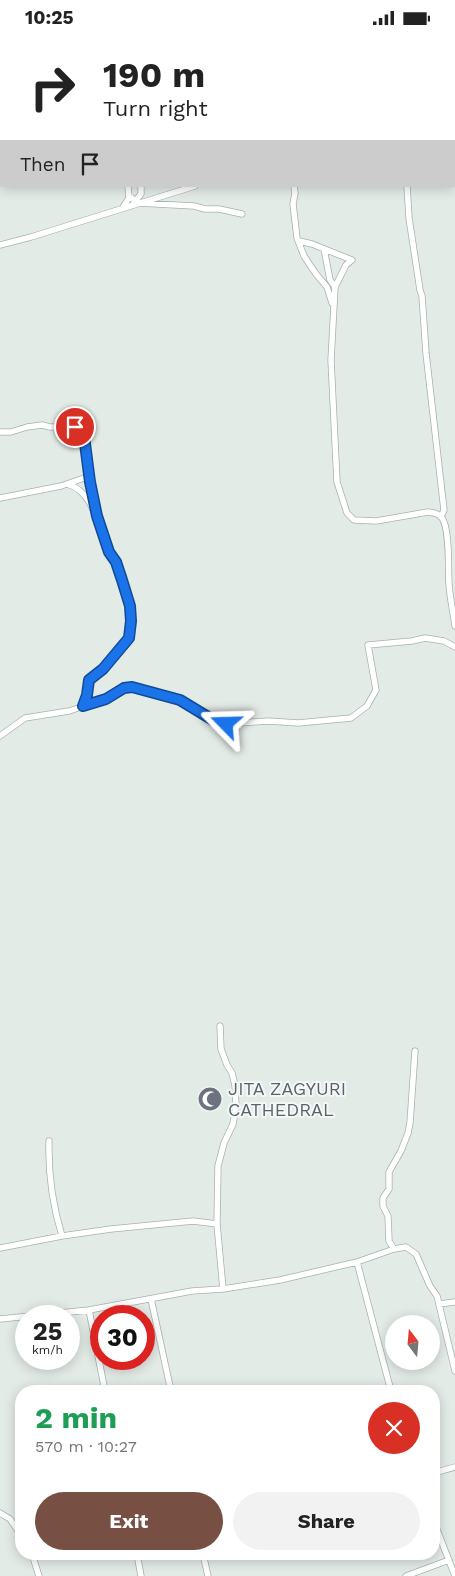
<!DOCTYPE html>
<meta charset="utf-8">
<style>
:root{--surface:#fff;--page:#f2f2f2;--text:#222;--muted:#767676;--accent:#775043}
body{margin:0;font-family:"Work Sans",sans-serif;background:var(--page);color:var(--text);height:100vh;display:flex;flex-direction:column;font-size:19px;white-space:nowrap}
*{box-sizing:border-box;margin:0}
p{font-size:16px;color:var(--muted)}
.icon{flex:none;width:28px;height:28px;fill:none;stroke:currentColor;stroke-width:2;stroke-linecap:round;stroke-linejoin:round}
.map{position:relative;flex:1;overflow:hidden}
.sheet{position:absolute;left:15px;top:1350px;width:425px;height:175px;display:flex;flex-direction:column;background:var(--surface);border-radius:20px;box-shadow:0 2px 12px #0003}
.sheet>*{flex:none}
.top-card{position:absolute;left:0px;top:0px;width:455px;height:152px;box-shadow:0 2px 12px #0003;background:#fff;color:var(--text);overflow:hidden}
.needle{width:32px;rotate:344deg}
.tools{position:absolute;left:385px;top:1280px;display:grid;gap:10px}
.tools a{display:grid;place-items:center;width:55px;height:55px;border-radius:50%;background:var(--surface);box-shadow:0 2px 12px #0003;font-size:25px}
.speed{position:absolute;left:15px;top:1270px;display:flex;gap:10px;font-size:25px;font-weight:700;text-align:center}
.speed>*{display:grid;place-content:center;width:65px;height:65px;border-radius:50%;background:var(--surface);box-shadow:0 2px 12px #0003;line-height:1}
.speed small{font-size:12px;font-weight:400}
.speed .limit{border:8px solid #d22;background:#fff;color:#111}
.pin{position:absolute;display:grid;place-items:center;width:42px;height:42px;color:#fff;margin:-21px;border:2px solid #fff;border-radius:50%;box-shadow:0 1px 5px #0007}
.me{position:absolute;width:55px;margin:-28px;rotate:292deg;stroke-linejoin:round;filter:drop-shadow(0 0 4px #0008)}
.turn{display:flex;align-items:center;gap:18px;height:105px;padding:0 20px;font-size:22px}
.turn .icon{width:65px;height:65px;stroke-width:2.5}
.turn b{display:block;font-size:35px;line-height:42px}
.then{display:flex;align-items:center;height:48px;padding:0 20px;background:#0003;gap:10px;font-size:19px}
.round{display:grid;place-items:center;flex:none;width:52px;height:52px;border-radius:26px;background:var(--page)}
.head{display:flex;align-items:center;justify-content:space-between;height:85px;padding:0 20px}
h1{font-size:30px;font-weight:700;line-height:38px;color:#1e9e55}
.cta{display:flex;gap:10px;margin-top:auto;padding:10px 20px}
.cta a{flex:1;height:58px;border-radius:30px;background:var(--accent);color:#fff;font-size:20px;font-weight:700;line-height:58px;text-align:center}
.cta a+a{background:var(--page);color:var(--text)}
.status{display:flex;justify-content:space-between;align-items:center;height:35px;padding:0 25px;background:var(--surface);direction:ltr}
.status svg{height:14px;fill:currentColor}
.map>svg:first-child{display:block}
</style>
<div class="status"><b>10:25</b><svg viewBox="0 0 49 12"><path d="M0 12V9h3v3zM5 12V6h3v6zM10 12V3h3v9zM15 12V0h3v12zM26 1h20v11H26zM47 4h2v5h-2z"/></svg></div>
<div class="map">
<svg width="455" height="1541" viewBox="0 0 455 1541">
<rect width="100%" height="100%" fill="#e3ebe7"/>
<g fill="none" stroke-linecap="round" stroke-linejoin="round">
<defs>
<path id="street" d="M147 0V1
M252 1 253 0
M454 108H455
M294 151 295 158 293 169 297 203 304 221 316 239 327 252 332 268
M407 151 409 183 420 255 422 261 426 318 444 475 441 482
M129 161 138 168 194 171 205 174H219L242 179
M133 169 141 159V151
M123 172 129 163 128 151
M299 206 312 209 352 225 346 230 335 252 331 325 337 447 347 478 354 485 376 486 428 477C434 478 438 478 442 483 450 494 448 534 449 549 450 563 453 577 455 591
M0 210 31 202 195 151
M324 214 330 245 335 252
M0 397H11L27 392 42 390 50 392H75L82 394 84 401 90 447 96 477
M67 449C96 457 97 495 109 517 111 521 114 523 116 526 126 543 134 582 129 601 127 611 97 636 89 645L87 660 83 671
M0 463 61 451 90 441
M0 701 25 683 69 676 106 664 124 653 132 652 180 665 213 685 226 689 268 686 298 688 351 683 367 671 376 655 368 610 412 606 425 603 444 606 455 612
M220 991 221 1014 227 1030 232 1038 235 1050 236 1072 233 1089 224 1108 218 1131 217 1189 223 1254
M49 1106C48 1140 52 1168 62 1201
M0 1213 62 1201 111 1194 193 1186 217 1189
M394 1214 389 1206 388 1181 383 1171V1163L389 1154V1137L401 1116 408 1098 410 1088 415 1016
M357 1227 391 1356
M151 1264 171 1356
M439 1269 455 1267
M89 1275 105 1356
M0 1284 89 1275 192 1256 223 1254 280 1245 357 1227 394 1214 406 1212 416 1219 430 1251 437 1261 455 1336
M434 1438 455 1432
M0 1478 10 1484 21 1500
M434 1487 455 1541
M32 1519 39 1541
M137 1519 141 1541
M203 1519 208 1541
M406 1541 449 1525"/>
</defs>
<use href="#street" stroke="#a6b2ae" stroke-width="7"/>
<use href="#street" stroke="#fff" stroke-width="5.5"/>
</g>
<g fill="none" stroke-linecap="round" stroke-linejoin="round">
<defs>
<path id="route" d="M75 392 82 394 84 401 90 447 97 481 109 517 116 527 122 545 130 571 131 586 129 603 103 634 89 645 87 660 83 671 106 664 124 653 132 652 180 665 213 685 226 689"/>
</defs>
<use href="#route" stroke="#114b97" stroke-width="12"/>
<use href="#route" stroke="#1a73e8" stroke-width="9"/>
</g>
<defs>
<symbol id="mosque-disc" viewBox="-11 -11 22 22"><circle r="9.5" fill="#6b7280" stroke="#f3f8f5"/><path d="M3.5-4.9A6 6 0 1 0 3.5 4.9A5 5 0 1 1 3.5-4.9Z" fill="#fff"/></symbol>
</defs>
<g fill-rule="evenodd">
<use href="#mosque-disc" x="196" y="1050" width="28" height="28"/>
</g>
<g text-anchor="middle" stroke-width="4" stroke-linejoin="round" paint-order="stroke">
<g font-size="18" fill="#5b616d" stroke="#f3f8f5" text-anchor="start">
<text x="228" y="1060">JITA ZAGYURI<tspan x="228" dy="21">CATHEDRAL</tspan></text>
</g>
</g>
</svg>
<div class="tools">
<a><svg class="needle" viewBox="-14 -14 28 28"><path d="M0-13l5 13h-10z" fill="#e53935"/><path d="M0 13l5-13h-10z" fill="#767676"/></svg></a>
</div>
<div class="speed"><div>25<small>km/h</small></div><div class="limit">30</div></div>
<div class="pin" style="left:75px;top:392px;background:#d93025"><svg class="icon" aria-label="arrive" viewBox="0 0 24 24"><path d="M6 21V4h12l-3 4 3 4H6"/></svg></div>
<svg class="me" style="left:226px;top:689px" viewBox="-20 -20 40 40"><path d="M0-17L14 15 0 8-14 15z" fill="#1a73e8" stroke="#fff" stroke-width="4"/></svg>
<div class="top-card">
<div class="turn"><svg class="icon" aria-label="right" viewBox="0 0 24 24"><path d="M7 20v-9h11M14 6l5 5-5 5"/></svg><div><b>190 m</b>Turn right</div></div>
<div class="then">Then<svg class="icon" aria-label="arrive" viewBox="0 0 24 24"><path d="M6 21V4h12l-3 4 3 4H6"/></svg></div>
</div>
<section class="sheet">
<div class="head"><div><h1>2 min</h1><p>570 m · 10:27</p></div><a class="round" style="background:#d93025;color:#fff"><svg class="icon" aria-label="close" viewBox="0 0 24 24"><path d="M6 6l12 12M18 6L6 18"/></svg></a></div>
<div class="cta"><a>Exit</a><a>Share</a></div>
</section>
</div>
